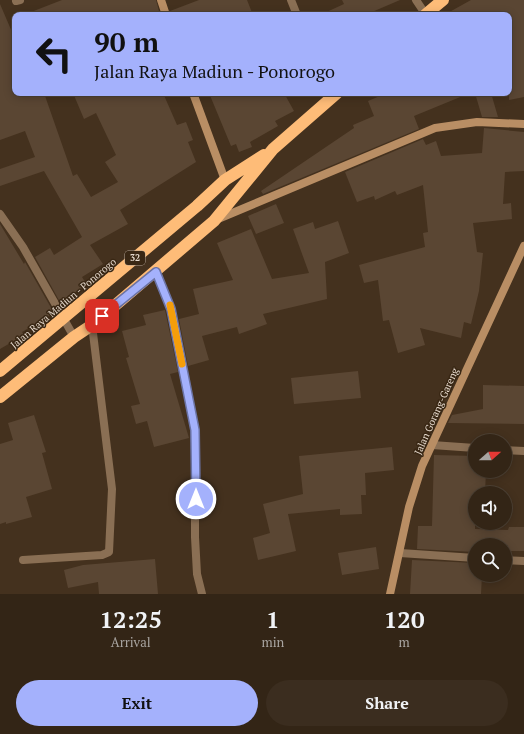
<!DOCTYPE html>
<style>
:root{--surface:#332516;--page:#3b2d1f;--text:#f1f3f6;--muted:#a9a5a1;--line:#4e4235;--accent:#a4b1fc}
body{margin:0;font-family:"PT Serif",serif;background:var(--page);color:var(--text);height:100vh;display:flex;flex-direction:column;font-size:15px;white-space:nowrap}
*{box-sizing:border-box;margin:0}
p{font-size:13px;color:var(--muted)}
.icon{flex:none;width:22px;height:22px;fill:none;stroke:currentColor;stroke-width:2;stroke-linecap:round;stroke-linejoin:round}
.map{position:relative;height:594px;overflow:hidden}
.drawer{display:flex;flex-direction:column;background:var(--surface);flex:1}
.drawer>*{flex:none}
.top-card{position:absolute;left:12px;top:12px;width:500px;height:84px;border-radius:8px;box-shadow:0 2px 10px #0003,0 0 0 1px var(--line);background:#a4b1fc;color:#111;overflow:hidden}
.needle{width:26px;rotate:69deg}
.buttons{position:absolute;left:468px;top:434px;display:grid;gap:8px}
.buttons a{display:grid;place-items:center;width:44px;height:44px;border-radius:50%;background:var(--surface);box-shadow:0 2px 10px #0003,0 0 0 1px var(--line);font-size:20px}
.pin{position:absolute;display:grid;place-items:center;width:34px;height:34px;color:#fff;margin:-17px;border-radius:8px;box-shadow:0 2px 6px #0006}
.me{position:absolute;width:44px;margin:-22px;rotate:0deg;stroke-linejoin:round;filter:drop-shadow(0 0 3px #0008)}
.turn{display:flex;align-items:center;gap:14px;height:84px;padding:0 16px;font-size:18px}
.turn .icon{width:52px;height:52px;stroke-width:2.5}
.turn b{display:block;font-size:28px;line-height:34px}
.eta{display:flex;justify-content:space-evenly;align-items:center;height:68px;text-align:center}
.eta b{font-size:24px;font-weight:600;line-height:28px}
.button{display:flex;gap:8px;margin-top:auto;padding:8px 16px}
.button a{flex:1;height:46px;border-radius:24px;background:var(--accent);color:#111;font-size:16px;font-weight:600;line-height:46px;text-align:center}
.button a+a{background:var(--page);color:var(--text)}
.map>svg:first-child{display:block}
</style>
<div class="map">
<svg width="524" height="594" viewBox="0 0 524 594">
<rect width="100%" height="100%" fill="#44311e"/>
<path fill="#5a4633" d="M62 0H156L160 15H26V14Z
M199 0H247L253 15H171L170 11Z
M342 0H400L365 15H320L344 4Z
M471 0H524V97L509 100V15H444Z
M0 4 15 39V93H44L73 176 77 174 91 197 118 182 105 162 116 155 96 113 84 119 73 93H163L177 125 186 122 193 140 188 142 196 162 120 210 128 224 90 245 103 264 82 277 87 285 60 302 35 257 50 248 54 255 82 237 44 171 0 186V169L35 157 25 131 0 140Z
M209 93H284L294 111 275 121 278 126 250 142 252 147 239 152 236 144 231 146Z
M387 93H470L414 116 419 129 263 194 261 191 354 128 353 125 374 116 368 101Z
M475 93H491L498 117H482Z
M484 128 524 132V171L505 172 503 204 511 203 512 219 473 223 477 252 483 253 479 291 471 324 464 322 461 338 420 328 425 345 398 353 389 320 383 321 378 280 364 283 359 265 425 247 423 233 428 232 423 185 397 195 395 191 375 200 374 196 357 202 345 172 423 139 426 145 436 141 441 156 482 153Z
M276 204 284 223 256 234 248 216Z
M338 221 349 253 325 262 327 299 263 314 267 324 239 334 237 327 202 336 209 360 188 366 179 319 199 314 193 289 233 280 217 243 251 229 272 279 309 273 293 229 313 222 315 229Z
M0 224 24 264 25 262 54 313 22 332 24 335 0 349Z
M165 310 178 372 170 374 189 438 154 447 147 421 136 424 131 406 140 404 126 358 129 357 122 331 146 325 143 315Z
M358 371 361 398 294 404 291 378Z
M483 385 524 386V424L448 423 452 415 483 409Z
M34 415 46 452 42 453 52 489 26 497 32 517 6 524V522L0 524V444L13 440 8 423Z
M392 447 394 470 365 473 366 495H361L362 514 340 515V509L288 514 296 551 258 560 253 538 270 533 263 504 303 494 299 456Z
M434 455 475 456V471H486L485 493H475V529L508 530 509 527H524V551H508V545H475V552L417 549 418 526H432Z
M376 547 379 569 342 575 338 553Z
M155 559 158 594H99L98 582 68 588 64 570 83 565Z
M412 560 475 563V575H482L481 594H410Z"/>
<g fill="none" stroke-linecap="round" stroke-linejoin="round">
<path stroke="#8a6f54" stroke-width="8" d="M291 0 297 15
M416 0 426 15
M432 445 475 448
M505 450 524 451
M23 560 102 555 109 552 112 489 92 325"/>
<path stroke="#8a6f54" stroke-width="8" d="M16 1 20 0
M0 214 23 247 74 337
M156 272 171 309 195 430V537L197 574 202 594
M400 553 475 558
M505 560 524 561"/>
<path stroke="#b98e64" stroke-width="8" d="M161 0 166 15
M193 93 225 180
M218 219 435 128 477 122 524 124
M390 594 409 507 422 466 524 246"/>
<path stroke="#febc78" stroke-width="12" d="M425 15 443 0
M0 371 197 206 225 180 264 155
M0 397 74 337 92 325 214 221 273 149 337 93"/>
</g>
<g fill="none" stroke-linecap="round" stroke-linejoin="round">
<defs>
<path id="route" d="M102 316 156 272 171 309 195 430 196 499"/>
</defs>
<use href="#route" stroke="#6b73a4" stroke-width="10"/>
<use href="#route" stroke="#a4b1fc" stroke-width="7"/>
<path stroke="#f59e0b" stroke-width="7" d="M170 305 182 364"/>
</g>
<g text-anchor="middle" stroke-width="3" stroke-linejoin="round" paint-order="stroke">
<rect fill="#392714" stroke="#b2a496" stroke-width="1" x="125" y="251" width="20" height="14" rx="3"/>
<g font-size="9" font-weight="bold" fill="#e6dace">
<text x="135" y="261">32</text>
</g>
<g font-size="10" fill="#e6dace" stroke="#392714">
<text transform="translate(63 303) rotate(-40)" y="4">Jalan Raya Madiun - Ponorogo</text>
<text transform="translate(436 411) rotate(-66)" y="4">Jalan Gorang-Gareng</text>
</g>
</g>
</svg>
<div class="buttons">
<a><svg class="needle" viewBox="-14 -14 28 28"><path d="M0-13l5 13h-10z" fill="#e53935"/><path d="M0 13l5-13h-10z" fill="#a9a5a1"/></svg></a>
<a><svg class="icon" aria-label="sound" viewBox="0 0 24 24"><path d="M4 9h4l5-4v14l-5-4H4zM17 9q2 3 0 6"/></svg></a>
<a><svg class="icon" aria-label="search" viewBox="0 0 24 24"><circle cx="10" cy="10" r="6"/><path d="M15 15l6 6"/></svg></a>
</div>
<div class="pin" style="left:102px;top:316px;background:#d93025"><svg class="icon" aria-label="arrive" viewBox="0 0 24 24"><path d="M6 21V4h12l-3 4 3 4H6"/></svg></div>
<svg class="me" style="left:196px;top:499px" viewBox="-20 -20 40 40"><circle r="17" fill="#a4b1fc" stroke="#fff" stroke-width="3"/><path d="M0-11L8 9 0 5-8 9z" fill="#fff"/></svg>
<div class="top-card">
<div class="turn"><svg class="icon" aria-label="left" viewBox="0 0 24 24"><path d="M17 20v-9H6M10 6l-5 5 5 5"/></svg><div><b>90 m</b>Jalan Raya Madiun - Ponorogo</div></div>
</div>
</div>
<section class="drawer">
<div class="eta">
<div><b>12:25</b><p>Arrival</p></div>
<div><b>1</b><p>min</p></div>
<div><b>120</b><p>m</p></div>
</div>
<div class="button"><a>Exit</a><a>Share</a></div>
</section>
